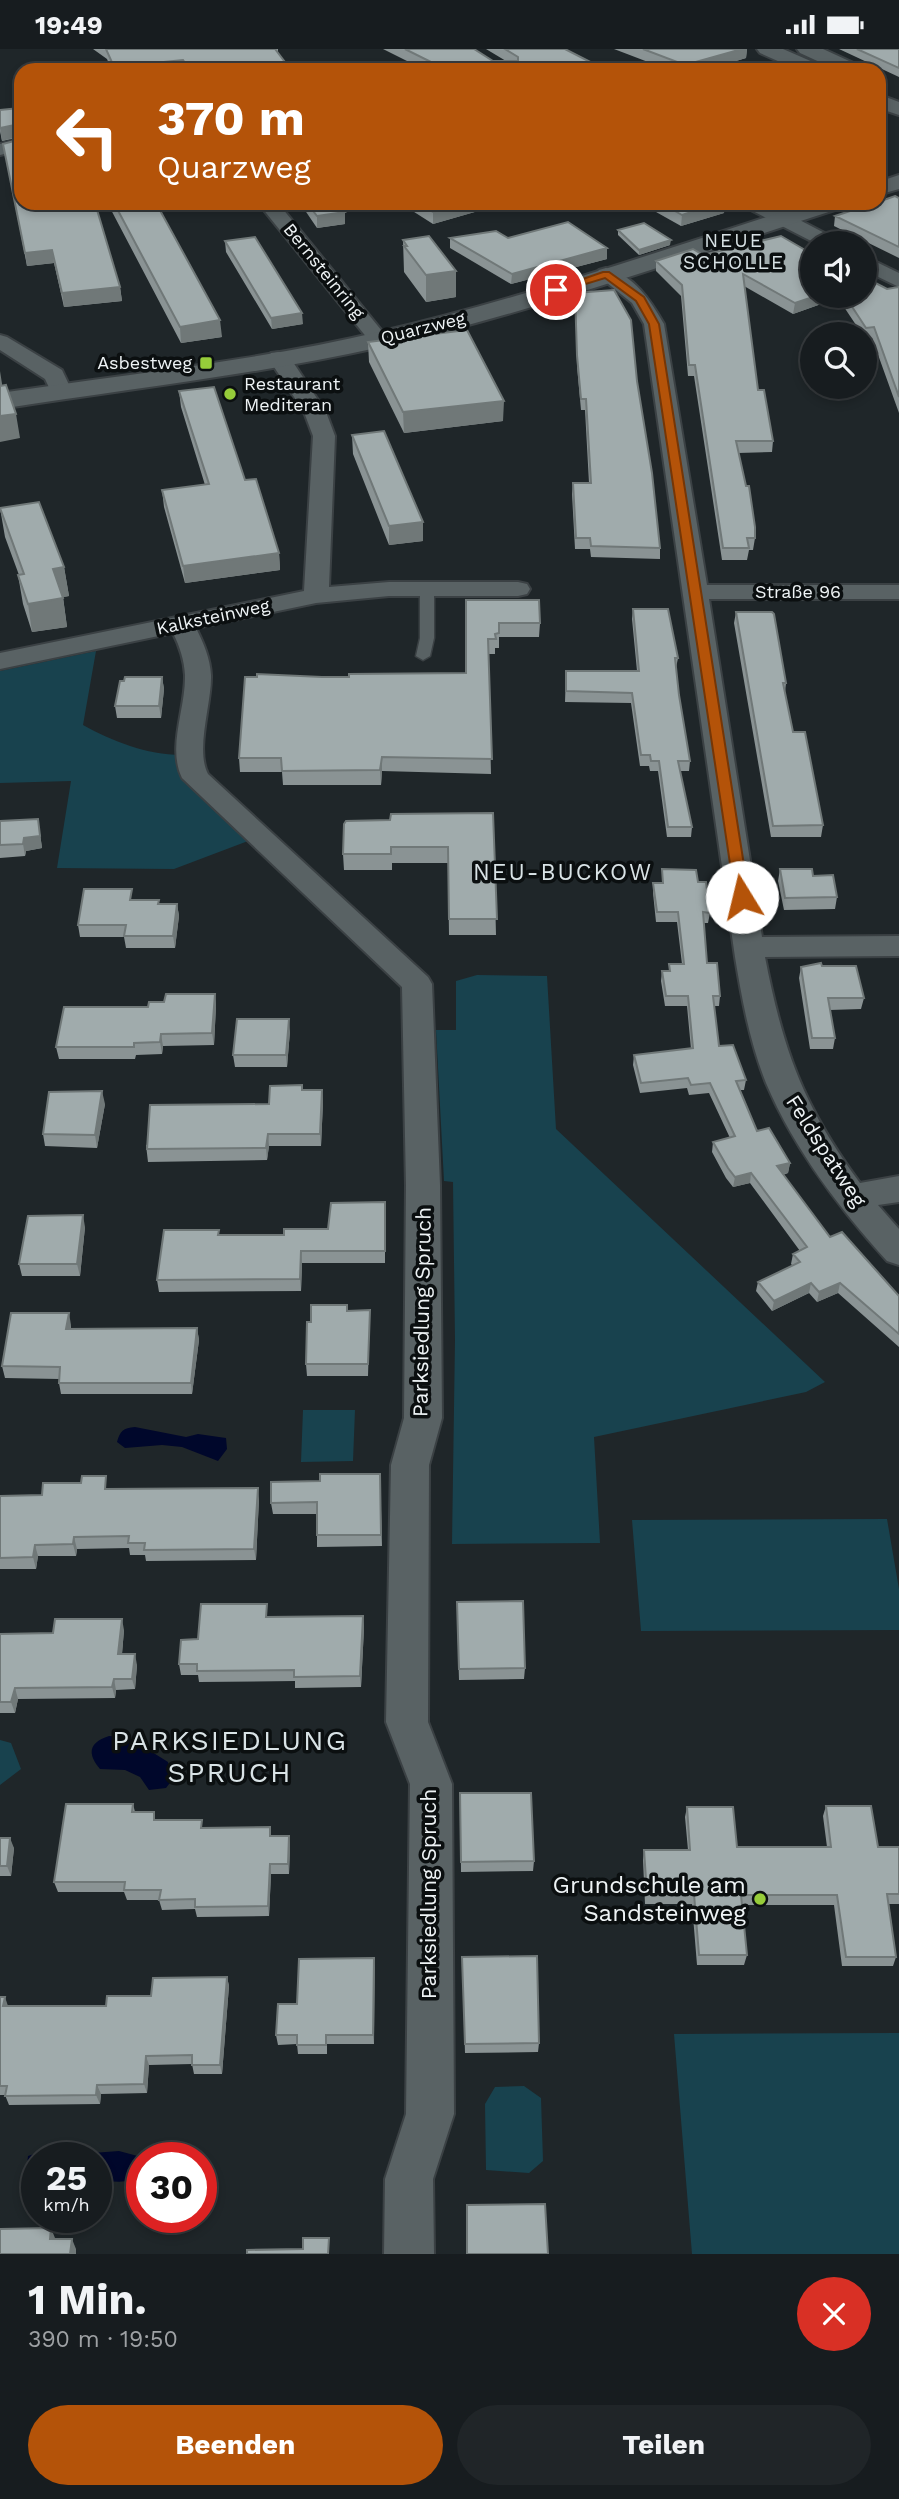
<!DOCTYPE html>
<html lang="de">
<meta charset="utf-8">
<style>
:root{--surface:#171c1f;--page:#202528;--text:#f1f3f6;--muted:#9ea1a4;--line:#363a3d;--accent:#b45309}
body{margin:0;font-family:"Work Sans",sans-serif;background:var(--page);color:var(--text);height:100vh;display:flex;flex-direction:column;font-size:26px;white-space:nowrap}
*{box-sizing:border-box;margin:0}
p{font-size:23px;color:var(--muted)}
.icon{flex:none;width:38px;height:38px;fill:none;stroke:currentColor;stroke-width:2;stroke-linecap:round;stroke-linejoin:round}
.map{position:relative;height:2205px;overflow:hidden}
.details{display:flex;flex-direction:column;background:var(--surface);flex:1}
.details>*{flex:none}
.hud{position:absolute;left:14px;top:14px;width:872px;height:147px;border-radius:21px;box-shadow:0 4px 10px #0003,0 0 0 2px var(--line);background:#b45309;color:#fff;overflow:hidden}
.fabs{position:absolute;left:800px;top:182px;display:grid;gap:14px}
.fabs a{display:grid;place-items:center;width:77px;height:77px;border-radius:50%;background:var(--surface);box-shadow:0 4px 10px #0003,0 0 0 2px var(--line);font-size:35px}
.speed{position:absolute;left:21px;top:2093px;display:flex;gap:14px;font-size:35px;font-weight:700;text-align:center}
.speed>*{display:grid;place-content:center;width:91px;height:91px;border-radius:50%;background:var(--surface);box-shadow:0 4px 10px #0003,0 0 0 2px var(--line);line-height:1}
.speed small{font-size:18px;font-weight:400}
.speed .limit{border:10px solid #d22;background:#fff;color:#111}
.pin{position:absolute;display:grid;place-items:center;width:60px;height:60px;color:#fff;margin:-30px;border:4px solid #fff;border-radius:50%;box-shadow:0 2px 7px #0007}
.me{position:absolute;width:77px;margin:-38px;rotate:351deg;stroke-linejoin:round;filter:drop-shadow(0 0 5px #0008)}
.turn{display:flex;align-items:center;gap:24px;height:147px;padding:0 28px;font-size:32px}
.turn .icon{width:91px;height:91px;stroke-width:2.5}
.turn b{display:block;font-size:49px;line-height:60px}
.round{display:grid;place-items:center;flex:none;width:74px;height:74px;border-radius:37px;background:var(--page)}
.summary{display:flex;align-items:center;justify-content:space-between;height:119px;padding:0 28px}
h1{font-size:42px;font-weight:700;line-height:52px}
.primary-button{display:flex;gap:14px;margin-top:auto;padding:14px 28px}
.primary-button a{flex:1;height:80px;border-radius:42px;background:var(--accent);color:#fff;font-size:28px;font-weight:700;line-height:80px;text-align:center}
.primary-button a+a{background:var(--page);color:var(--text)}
.status{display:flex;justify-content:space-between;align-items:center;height:49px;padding:0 35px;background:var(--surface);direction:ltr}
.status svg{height:19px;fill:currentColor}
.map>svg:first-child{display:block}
</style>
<div class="status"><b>19:49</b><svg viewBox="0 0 49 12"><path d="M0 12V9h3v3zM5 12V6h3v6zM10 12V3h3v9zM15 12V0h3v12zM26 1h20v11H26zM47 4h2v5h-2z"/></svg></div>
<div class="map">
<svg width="899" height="2205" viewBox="0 0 899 2205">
<rect width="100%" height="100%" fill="#1f2629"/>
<path fill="#18424e" d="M96 602 83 676C112 692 147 706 181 706V720L185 732 248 792 174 820 57 819 71 732 0 734V622Z
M477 926 547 927 556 1080 825 1333 806 1343 594 1388 600 1494 452 1495 455 1291 453 1133 444 1132 436 981H456V932Z
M303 1361H355L353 1412 301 1413Z
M887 1470 899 1540V1581L641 1582 632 1471Z
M0 1691 11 1694 21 1720 0 1736Z
M899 1984V2205H692L674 1985Z
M524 2037 541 2049 543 2112 529 2124 486 2121 485 2055 495 2038Z"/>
<path fill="#00072b" d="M135 1378 186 1388 198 1385 226 1389 227 1400 218 1412 182 1398 162 1396 125 1399 117 1393C120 1382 123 1379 135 1378Z
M109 1687 128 1688 168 1713 173 1730 166 1739 149 1741 140 1728 125 1721 100 1720C86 1704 90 1693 109 1687Z
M46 2101 66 2106 119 2102 145 2109H142V2126C129 2136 112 2132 96 2131V2109H37V2133L26 2125 28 2107Z"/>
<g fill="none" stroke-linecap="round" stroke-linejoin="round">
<defs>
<path id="lane" d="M427 536 434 540V589L430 607 423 611 416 607 420 589V540Z"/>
<path id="street" d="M21 90V101L0 106V95Z
M258 154H278L386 287 390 291 386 295H372Z
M742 154H767L836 190 839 194H815L745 158Z
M864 207 899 224V238L864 221Z
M606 219C634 226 651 252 664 275L707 536H899V550H709L762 888 899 887V907L765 908C783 1001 803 1057 860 1134L899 1127V1153L878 1156 899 1180V1216L887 1212C839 1159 794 1100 766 1034 750 994 742 951 735 908L644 275 632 254 596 225 599 221Z
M0 286 7 288 62 321 72 342 69 347H53L45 330 0 301Z
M279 303 287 304 326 363 335 387 329 538 389 533H518L527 535 530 540 527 545 518 547H389L316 554 196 579C204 595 210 609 211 626 212 654 195 700 208 725L428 928 432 935 440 1136 442 1369 429 1416 428 1673 452 1735 454 2065 433 2130 434 2205H384L385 2130 406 2065 410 1735 386 1673 391 1416 404 1369 406 1136 402 938 182 729C167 698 186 659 185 626 184 611 180 598 173 584L0 620V604L304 542 313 387 304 363 268 309 271 304Z"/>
<path id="secondary" d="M757 0H783L822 17 825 21H798L760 4Z
M797 0H823L860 17 863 21H837L800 4Z
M878 45 899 53V66L878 59Z
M899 126V140L878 146V133Z
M810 154H844L841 159C688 208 537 262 381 298 255 326 127 340 0 360V344C128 325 257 312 383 282 528 248 669 199 810 154Z"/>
</defs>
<use href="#lane" stroke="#3b4144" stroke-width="3"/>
<use href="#street" stroke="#3b4144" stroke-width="4"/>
<use href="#secondary" stroke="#3b4144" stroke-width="4"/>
<use href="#lane" fill="#596264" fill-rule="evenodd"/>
<use href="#street" fill="#596264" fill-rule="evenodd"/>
<use href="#secondary" fill="#596264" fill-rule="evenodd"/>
</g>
<path fill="#8a9394" d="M93 0H278V4L291 21H101L111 20 107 10Z
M383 0H474L493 12H506L486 0H565L606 21H425Z
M614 0H747L746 9 706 21H669Z
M839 0H899V28Z
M0 61 21 67V88L2 92 0 82Z
M3 95 21 154 120 238 122 252 64 258 54 214 27 217Z
M899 149V209L834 177 835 167Z
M109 154H156L222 288 181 294 109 157Z
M300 154H338L345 163V175L317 179Z
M400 154H506L433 175Z
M640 154H725L724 164 681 177Z
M618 181 670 196 639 206 618 186Z
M450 189H508L607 199V210L511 235 450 199Z
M403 191 456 222V248L426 253 404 223Z
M225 192 303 275 272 280 226 203Z
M703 206 812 247H864L899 238V364L872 289 865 290 864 285H862L838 249 793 265 744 237 758 341 773 392 772 403 738 404 755 489 753 501H749L747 511H722L694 327H688L681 247 656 222V212Z
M575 244 637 332 660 499V510L591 508 590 500H575L572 445 573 434H589L585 361H581L577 317Z
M368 293 503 372 404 384 369 313Z
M179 342 279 504 280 521 185 534 164 458 162 441 205 436 181 358Z
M352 386 423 473V492L389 496 353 405Z
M0 459 64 518 69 547 63 548 67 578 32 583 23 555 18 526H19L5 488Z
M466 551 540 574 539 588H499V599H495V605H488L491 725 382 722 381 736H283L282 723H240L239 709 322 628 466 624Z
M633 560 678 609 676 619 679 646 690 712 689 722H680L692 778 691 788H667L658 722H650L649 717H640L631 654 565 653 566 622H637L632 570Z
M736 563 786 634 785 643 793 683 823 776 821 788H771L734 574Z
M162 628 164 640 161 669H117L115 657Z
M493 764 496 886H449L448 814H392V821H344L343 805 390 771Z
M38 770 42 799 26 802 25 807 0 809V772Z
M662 820 698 833 710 864 708 874H704L707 914 720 947 719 957H714L719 997 746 1031 744 1041H740L757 1082 790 1114 788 1124 783 1126 830 1188 899 1247V1298L838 1244 817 1253 809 1244 772 1262 756 1242 758 1233 793 1217 791 1215 793 1205 800 1202 750 1134 733 1138 726 1129 712 1103 713 1093 730 1089 709 1044 689 1046 687 1039 640 1044 633 1016 634 1006 691 1000 687 957H665L661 932 662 922H669V915H682L677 873H656L653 844V834H662Z
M780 820 813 827 837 848 835 860 784 861 778 832Z
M159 851V855H177L179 867 175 899H126L124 888H80L78 876Z
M822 917 864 949 861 960 830 961 835 989 833 1000H810L799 929 801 918Z
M215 945 216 957 214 996 163 997 162 1005 136 1006 135 1010H59L56 998 148 958 164 953Z
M290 982 287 1018H235L233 1006Z
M302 1041H322L323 1053 321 1097H269L267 1111 148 1113 146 1096 269 1055Z
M105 1055 97 1099 45 1097 43 1085Z
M385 1153V1214H302L301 1242 159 1243 157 1231 219 1181V1186H284L328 1180Z
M85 1178 80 1227H22L19 1215Z
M370 1261 368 1327H307L306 1315 311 1273 347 1262Z
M71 1276V1280L197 1279 199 1291 192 1345H61L59 1334V1330L5 1329 2 1317Z
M380 1425 382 1497 317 1498V1465H273L271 1454 320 1432Z
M108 1440 259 1450 256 1511 146 1512 145 1506H130L129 1499 77 1500 76 1507H38L36 1520H0V1447L42 1446Z
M457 1564 525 1619 524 1630 459 1631Z
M363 1567 364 1579 361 1638 295 1639V1632L199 1633 198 1626H181L179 1615 198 1590Z
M124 1581 122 1605 137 1616 135 1640 116 1641 115 1649 18 1650 15 1664H0V1585L53 1584Z
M460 1744 534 1812 533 1822 461 1823Z
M133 1755 135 1763 156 1771 203 1779 272 1787H289L290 1797 289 1825H271L269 1867 197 1868 195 1860 162 1861 159 1851H127L124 1843H58L54 1833Z
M826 1757 878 1798H899V1855H889L896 1908 893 1917H842L834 1856H742L747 1906 744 1916H697L692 1855H645L643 1811 644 1801H688L685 1768 687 1758 737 1798H827L823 1767Z
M0 1789 14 1799 11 1827H0Z
M462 1908 539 1994 538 2003 465 2004Z
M374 1909V1995H327V2005H298L297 1995 278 1996 276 1986 297 1955Z
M227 1928 229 1937 222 2025H194L192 2015 149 2016 147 2044 101 2045 100 2055 9 2056 5 2046H0V1948L8 1957H106L151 1947Z"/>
<path fill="#707878" d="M742 0H747L746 9 706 21H685V16Z
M183 11 184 21H114V18Z
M19 75 20 87 2 92 0 79Z
M465 154H506L433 175V163Z
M720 154H725L724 164 681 177 682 166Z
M345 163V175L317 179V167Z
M671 191 670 196 639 206V201Z
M607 199V210L511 235 512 225Z
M52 201 54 214 27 217 25 204Z
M456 222V248L426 253V226Z
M120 238 122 252 64 258 62 244Z
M816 247H839L838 249 793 265 795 254Z
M302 264 303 275 272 280 271 269Z
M220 271 222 288 181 294 180 278Z
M0 322 3 341 0 343Z
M504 352 503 372 404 384 403 363Z
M16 365 20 389 0 393V367Z
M423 473V492L389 496V477Z
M279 504 280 521 185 534 183 517Z
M64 518 69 547 58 549 53 520Z
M63 549 67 578 32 583 28 555Z
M162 628 164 640 161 669 159 657Z
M382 708V722L381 736 380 721Z
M38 770 42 799 26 802 25 807 23 795 24 789Z
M177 855 179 867 175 899 173 887Z
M215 945 216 957 214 996 212 984Z
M289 970 290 982 287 1018 286 1006Z
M161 985 163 997 162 1005 160 993Z
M322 1041 323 1053 321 1097 320 1085Z
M102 1042 105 1055 97 1099 95 1086Z
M268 1085 269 1097 267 1111 266 1099Z
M790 1114 788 1124 776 1127 777 1117Z
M751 1124 750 1134 733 1138 735 1128Z
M83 1166 85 1178 80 1227 77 1215Z
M301 1202 302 1214 301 1242 300 1230Z
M811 1234 809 1244 772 1262 774 1252Z
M840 1234 838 1244 817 1253 819 1243Z
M69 1264 71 1276 69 1292 66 1280Z
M197 1279 199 1291 192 1345 191 1334Z
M258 1439 259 1450 256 1511 254 1500Z
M74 1488 77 1500 76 1507 73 1495Z
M35 1496 38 1507 36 1520 33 1508Z
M363 1567 364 1579 361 1638 360 1627Z
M122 1570 124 1581 121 1616 118 1605Z
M135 1605 137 1616 135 1640 132 1630Z
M114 1630 116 1641 115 1649 112 1638Z
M15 1639 18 1650 15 1664 11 1653Z
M289 1787 290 1797 289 1825 288 1815Z
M10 1789 14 1799 11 1827 7 1817Z
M270 1815 271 1825 269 1867 268 1857Z
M374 1909 375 1919 374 1995 373 1986Z
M227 1928 229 1937 222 2025 220 2016Z
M5 1948 8 1957H3Z
M146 2007 149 2016 147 2044 144 2035Z
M97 2036 101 2045 100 2055 96 2046Z
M51 2179 55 2189 54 2200 50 2190Z
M72 2190 76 2200V2205H70Z"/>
<path fill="#a0abac" stroke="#707878" stroke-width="2" d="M106 0H275L291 21H190L183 11 114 18Z
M405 0H474L493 12H518V8L505 0H565L606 21H447Z
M643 0H742L685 16Z
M857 0H899V19Z
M128 18 130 21H101Z
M19 59 21 67V77L19 75 0 79V61Z
M21 90V154H95L120 238 62 244 52 201 25 204 3 95Z
M895 147 899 149V198L835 167 874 154H878V153Z
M114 154H156L220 271 180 278Z
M307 154H338L345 163 317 167Z
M418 154H465L433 163Z
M661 154H720L682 166Z
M568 173 607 199 512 225 450 189 496 182 508 189Z
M644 174 671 191 639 201 618 181Z
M429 187 456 222 426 226 404 197H407L403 191Z
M781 187 812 205V247H816L795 254 743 225 758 341H764L773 392H736L746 437H749L755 478V489H747L749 499H723L695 316H689L682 236 656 212 693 200 703 206Z
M255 188 302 264 271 269 225 192Z
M864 228 887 240 899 238V348L874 278 866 279 845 247H864Z
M614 241 631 271 637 332 652 424 660 499 591 497 590 489H576L573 434H591L586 350H581L577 306 575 244Z
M467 281 504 352 403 363 368 293Z
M6 336 16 365 0 367V337Z
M214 338 245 431 256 430 279 504 183 517 162 441 209 435 179 342Z
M384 382 423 473 389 477 352 386Z
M39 453 64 518 53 520 63 549 28 555 18 526 24 525 0 459Z
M466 551H539L540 574H499V584L495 585 496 590H488L492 710 382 708 380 721 282 722 281 709H239L245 628H257V625L322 628H349V625L466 624Z
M633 560H668L678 609H675L679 646 690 712H678L692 778H668L659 712H651L650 706H641L632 644 566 642V622H639Z
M736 563H772L774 565 786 634H783L793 683H805L823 776 773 777Z
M125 628H162L159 657H115L120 632H124Z
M493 764 497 870H449L448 798H391V805H343L344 775 346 772 390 771 391 765Z
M38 770 40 787 24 789 23 795 0 796V772Z
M662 820 696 821 698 833H706L710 864 703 863 707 914H717L720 947H713L719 997 733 996 746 1031 736 1032 757 1082 769 1079 790 1114 777 1117 830 1188 842 1183 899 1247V1285L840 1234 819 1243 811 1234 774 1252 758 1233 800 1213 793 1205 807 1198 751 1124 735 1128 728 1119 713 1093 735 1087 710 1034 691 1036 688 1029 641 1034 634 1006 693 999 688 947H666L662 922H670L669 915H684L678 863H657L653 834H663Z
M780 820H812L813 827 833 826 837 848 785 849Z
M84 840H132L130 851H159L158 855H177L173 887H124L126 876H78Z
M821 914 822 917H856L864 949H828L835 989H812L801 918Z
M166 945H215L212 984 161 985 160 993 134 994V998H56L64 958H148L149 953H164Z
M237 970H289L286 1006H233Z
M302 1036V1041H322L320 1085H268L266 1099 147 1100 150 1056 269 1055 270 1037Z
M102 1042 95 1086 43 1085 49 1043Z
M385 1153V1202H301L300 1230 157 1231 164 1181H219L218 1186H284V1180H328L331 1154Z
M83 1166 77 1215H19L28 1167Z
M311 1256H347V1262L370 1261 368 1315H306L307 1273H311Z
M11 1264H69L66 1280 197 1279 191 1334H59L60 1318 2 1317Z
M320 1425H380L381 1486H317V1453L271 1454V1433L320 1432Z
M82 1427H106L105 1440 258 1439 254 1500 144 1501 145 1494H128L129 1487 74 1488 73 1495 35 1496 33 1508 0 1509V1447L42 1446 43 1434H81Z
M523 1552 525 1619 459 1620 457 1553Z
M201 1555H267L266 1568 363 1567 360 1627 294 1628V1621L197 1622V1615H179L181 1591 198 1590Z
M55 1570H122L118 1605H135L132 1630H114L112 1638 15 1639 11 1653H0V1585L53 1584Z
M460 1744H531L534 1812 461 1813Z
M66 1755H133L132 1763H154V1771H202L201 1779 270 1778V1787H289L288 1815H270L268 1857 195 1858V1850L159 1851 161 1841H124L125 1833H54Z
M826 1757H871L878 1798H899V1845H887L896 1908H846L837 1846H741L747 1906H699L694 1845H647L644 1801H690L687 1758H733L737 1798H831Z
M0 1789H10L7 1817H0Z
M537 1907 539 1994 465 1995 462 1908Z
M374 1909 373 1986H326V1996H297V1986H276L278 1955H297L299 1910Z
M227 1928 220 2016H192V2006L146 2007 144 2035 97 2036 96 2046 5 2047 7 2037H0V1948H5L3 1957H106L107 1947H151L153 1929Z
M545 2155 548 2205H467V2156Z
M51 2179 50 2190H72L70 2205H0V2180Z
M303 2189H329L328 2205H247V2201L303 2200Z"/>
<path fill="#b45309" stroke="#753606" stroke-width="2" d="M603 223H609L644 248 659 275 749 848 742 853 735 848 649 275 636 252 605 229 556 244 551 241Z"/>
<g fill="#96cc3a" stroke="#0b0f10" stroke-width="2.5">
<rect x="199" y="307" width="14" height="14" rx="3.5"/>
<circle cx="230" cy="345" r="7"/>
<circle cx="760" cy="1850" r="7"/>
</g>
<g text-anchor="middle" stroke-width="7" stroke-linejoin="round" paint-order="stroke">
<g font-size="18" fill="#eef3f5" stroke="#0b0f10">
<text transform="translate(324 222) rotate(51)" y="6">Bernsteinring</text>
<text transform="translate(423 279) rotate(-14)" y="6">Quarzweg</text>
<text x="798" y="549">Straße 96</text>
<text transform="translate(213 568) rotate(-12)" y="6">Kalksteinweg</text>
</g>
<g font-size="18" fill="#eef3f5" stroke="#0b0f10" text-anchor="end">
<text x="192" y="320">Asbestweg</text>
<text x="244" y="341" text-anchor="start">Restaurant<tspan x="244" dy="21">Mediteran</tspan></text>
</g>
<g font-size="19" letter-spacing="2" fill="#d9e3e6" stroke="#0b0f10">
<text x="734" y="198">NEUE<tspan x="734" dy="22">SCHOLLE</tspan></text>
</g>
<g font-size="21" fill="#eef3f5" stroke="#0b0f10">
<text transform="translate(826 1102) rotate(57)" y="7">Feldspatweg</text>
<text transform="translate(422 1263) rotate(-89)" y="7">Parksiedlung Spruch</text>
<text transform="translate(429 1845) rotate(-90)" y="7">Parksiedlung Spruch</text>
</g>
<g font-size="23" letter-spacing="2" fill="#d9e3e6" stroke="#0b0f10">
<text x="563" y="831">NEU-BUCKOW</text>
</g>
<g font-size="24" fill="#eef3f5" stroke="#0b0f10" text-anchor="end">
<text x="746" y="1844">Grundschule am<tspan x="746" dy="28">Sandsteinweg</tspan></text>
</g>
<g font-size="28" letter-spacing="2" fill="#d9e3e6" stroke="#0b0f10">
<text x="230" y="1701">PARKSIEDLUNG<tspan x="230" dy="32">SPRUCH</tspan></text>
</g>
</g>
</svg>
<div class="fabs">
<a><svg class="icon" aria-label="sound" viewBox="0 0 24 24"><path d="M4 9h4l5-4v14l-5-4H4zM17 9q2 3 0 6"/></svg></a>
<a><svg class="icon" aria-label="search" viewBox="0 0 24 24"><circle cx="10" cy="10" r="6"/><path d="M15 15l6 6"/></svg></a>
</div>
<div class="speed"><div>25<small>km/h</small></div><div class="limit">30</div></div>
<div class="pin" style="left:556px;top:241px;background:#d93025"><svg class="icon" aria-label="arrive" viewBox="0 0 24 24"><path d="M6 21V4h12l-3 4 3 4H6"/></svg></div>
<svg class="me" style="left:742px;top:848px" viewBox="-20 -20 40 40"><circle r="19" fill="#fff"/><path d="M0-13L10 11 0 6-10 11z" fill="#b45309"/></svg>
<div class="hud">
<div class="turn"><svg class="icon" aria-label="left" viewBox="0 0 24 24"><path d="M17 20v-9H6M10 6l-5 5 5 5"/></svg><div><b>370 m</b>Quarzweg</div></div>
</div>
</div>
<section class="details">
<div class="summary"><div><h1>1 Min.</h1><p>390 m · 19:50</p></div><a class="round" style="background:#d93025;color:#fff"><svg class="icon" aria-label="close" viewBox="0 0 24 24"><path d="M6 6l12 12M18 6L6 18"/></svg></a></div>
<div class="primary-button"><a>Beenden</a><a>Teilen</a></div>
</section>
